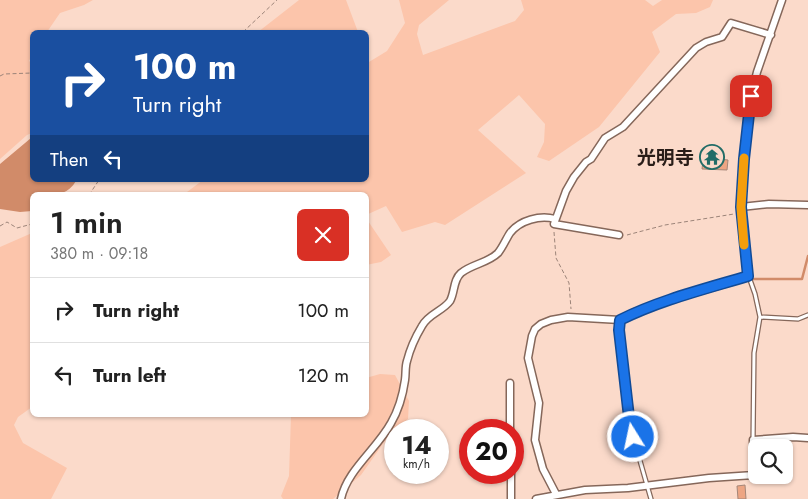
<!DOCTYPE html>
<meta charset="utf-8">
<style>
:root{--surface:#fff;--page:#f2f2f2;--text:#222;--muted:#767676;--line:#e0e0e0}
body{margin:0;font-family:Jost,"Noto Sans JP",sans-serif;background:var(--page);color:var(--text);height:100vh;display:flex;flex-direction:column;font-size:19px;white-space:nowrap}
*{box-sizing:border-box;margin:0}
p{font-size:16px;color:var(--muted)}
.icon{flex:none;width:28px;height:28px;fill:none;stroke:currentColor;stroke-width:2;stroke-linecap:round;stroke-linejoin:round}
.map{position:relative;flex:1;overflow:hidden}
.drawer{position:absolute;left:30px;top:192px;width:339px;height:225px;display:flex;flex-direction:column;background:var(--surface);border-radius:8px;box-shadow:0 1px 4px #0004}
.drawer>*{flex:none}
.hud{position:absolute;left:30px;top:30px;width:339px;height:152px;border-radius:8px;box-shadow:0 1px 4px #0004;background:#1a4fa0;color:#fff;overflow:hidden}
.buttons{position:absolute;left:748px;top:439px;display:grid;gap:10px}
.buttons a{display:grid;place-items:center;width:45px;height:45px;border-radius:8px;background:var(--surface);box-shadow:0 1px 4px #0004;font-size:25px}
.speed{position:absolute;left:384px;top:419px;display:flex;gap:10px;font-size:25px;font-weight:700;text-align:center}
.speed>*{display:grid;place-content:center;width:65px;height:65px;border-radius:50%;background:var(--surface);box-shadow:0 1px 4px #0004;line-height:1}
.speed small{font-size:12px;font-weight:400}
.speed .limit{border:8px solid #d22;background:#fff;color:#111}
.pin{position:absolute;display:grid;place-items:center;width:42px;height:42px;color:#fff;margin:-21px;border-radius:10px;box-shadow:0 2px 8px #0006}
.me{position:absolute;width:55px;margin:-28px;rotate:350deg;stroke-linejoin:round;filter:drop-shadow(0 0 4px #0008)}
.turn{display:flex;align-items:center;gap:18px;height:105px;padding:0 20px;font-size:22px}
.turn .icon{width:65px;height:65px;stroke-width:2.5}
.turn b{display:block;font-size:35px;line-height:42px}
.then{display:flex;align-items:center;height:48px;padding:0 20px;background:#0003;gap:10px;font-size:19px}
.round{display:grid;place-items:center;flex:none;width:52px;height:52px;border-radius:8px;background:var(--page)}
.head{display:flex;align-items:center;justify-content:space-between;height:85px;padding:0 20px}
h1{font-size:30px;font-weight:600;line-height:38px}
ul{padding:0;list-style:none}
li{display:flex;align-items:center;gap:15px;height:65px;padding:0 20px;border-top:1px solid var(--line)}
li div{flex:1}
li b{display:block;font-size:19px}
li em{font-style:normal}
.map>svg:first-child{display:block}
</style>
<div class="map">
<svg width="808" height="499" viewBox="0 0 808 499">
<rect width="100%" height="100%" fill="#fbdaca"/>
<path fill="#fcc5ab" d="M0 0H93L84 5 60 13 47 32H32V55L29 61 32 63V133L27 135 0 159Z
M299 0H346L358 32H258Z
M399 0H449L419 25 417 34 423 55 515 21 524 10 521 0H645L653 6 662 0H713L710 7 696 13 676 14 652 32 660 52 599 127 549 161 537 157 544 142 545 124 519 95 478 130 526 173 445 225 435 222 402 232 386 206 366 215V195H183L203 180H366V56L369 62 387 51 405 23Z
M366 218 391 255 381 262 366 265Z
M32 233V407L18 417 14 425 23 443 67 468 51 499H0V247Z
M380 374 395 375 409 401 408 419 390 434 361 475 333 499H283L281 496 289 476 291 415H366V378Z"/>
<path fill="#d18b69" d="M31 138H32V180L76 181C66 198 50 195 32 195V211L20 212 0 209V164Z"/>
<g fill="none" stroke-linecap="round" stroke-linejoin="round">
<path stroke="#d18b69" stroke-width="2.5" d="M753 279H802L808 256"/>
</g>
<path fill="#eda583" stroke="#a58678" d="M708 150H715V153L719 154V159L728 160 727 170 702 169 704 152H708Z
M745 485 746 499H738L737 486Z"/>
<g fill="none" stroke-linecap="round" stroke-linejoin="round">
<defs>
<path id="lane" d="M749 277 755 294 760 317 754 353 753 440
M760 317 798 319 808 315
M620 320 619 330 630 426 651 499"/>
<path id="street" d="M741 207 769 204 808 205
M619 235 554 224 566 191 574 177 586 162 591 159 605 138 623 127 696 48 706 42 722 37 731 23 771 35
M510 383V430
M511 472V499
M556 494 543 469 535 440 539 403 528 358 532 336 535 329 541 324 551 320 568 317 620 320 635 312 673 299 748 277 741 207 744 159 751 96 757 72 782 0
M341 499C347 470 377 449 391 423 398 411 403 394 405 380 406 373 405 367 407 361 410 349 416 336 422 326 428 314 443 311 450 301 455 292 453 280 461 273 472 264 488 263 498 253 503 247 506 239 510 233 520 220 540 215 555 219
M536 499 585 490 628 488 709 478 754 475 753 440 793 437 808 438"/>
</defs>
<use href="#lane" stroke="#85675a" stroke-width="5.5"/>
<use href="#street" stroke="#85675a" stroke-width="9"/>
<path stroke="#9c8479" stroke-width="1" stroke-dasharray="4 2.5" stroke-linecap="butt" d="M243 32 277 0
M0 76 4 74 32 73
M89 195 99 180
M0 226 7 222 17 228 32 224
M554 232 556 258 569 283 571 309
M627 235 665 225 734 214"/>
<use href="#lane" stroke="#fff" stroke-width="3"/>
<use href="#street" stroke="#fff" stroke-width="6"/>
</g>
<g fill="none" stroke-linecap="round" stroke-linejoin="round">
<defs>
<path id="route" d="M633 437 630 426 619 330 620 320C660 300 705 289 748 276L741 207 744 159 751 96"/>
</defs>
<use href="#route" stroke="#114b97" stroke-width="12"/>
<use href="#route" stroke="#1a73e8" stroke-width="9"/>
<path stroke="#f59e0b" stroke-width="9" d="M744 158 741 207 744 245"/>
</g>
<defs>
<symbol id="temple-ring" viewBox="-11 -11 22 22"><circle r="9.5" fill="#fbdaca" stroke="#226c67" stroke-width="1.5"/><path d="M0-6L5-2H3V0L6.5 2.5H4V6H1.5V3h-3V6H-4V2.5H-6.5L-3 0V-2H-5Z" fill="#226c67"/></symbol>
</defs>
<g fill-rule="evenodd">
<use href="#temple-ring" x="698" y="143" width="28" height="28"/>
</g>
<g text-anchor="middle" stroke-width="4.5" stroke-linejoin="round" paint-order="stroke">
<g font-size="19" font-weight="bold" fill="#291d18" stroke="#fbdaca" text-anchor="end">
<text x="694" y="164">光明寺</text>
</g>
</g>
</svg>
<div class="buttons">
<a><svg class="icon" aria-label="search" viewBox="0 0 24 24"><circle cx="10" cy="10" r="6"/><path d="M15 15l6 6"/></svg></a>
</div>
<div class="speed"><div>14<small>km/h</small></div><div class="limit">20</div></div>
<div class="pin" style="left:751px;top:96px;background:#d93025"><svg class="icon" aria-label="arrive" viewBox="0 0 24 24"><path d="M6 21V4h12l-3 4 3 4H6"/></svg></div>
<svg class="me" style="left:633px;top:437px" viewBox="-20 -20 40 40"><circle r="17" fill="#1a73e8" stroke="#fff" stroke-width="3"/><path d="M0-11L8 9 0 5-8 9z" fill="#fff"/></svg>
<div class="hud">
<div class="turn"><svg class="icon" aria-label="right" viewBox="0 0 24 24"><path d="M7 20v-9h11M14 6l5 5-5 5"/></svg><div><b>100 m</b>Turn right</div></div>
<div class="then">Then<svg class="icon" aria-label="left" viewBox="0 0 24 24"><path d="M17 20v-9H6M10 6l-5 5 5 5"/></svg></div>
</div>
<section class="drawer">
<div class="head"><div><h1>1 min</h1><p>380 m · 09:18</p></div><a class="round" style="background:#d93025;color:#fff"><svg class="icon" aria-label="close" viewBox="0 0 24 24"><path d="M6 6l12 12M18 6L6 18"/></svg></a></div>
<ul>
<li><svg class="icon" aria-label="right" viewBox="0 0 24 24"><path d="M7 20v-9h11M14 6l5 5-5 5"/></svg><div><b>Turn right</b></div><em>100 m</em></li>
<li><svg class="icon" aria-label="left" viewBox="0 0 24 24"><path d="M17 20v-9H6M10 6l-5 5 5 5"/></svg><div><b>Turn left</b></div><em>120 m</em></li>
</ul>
</section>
</div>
